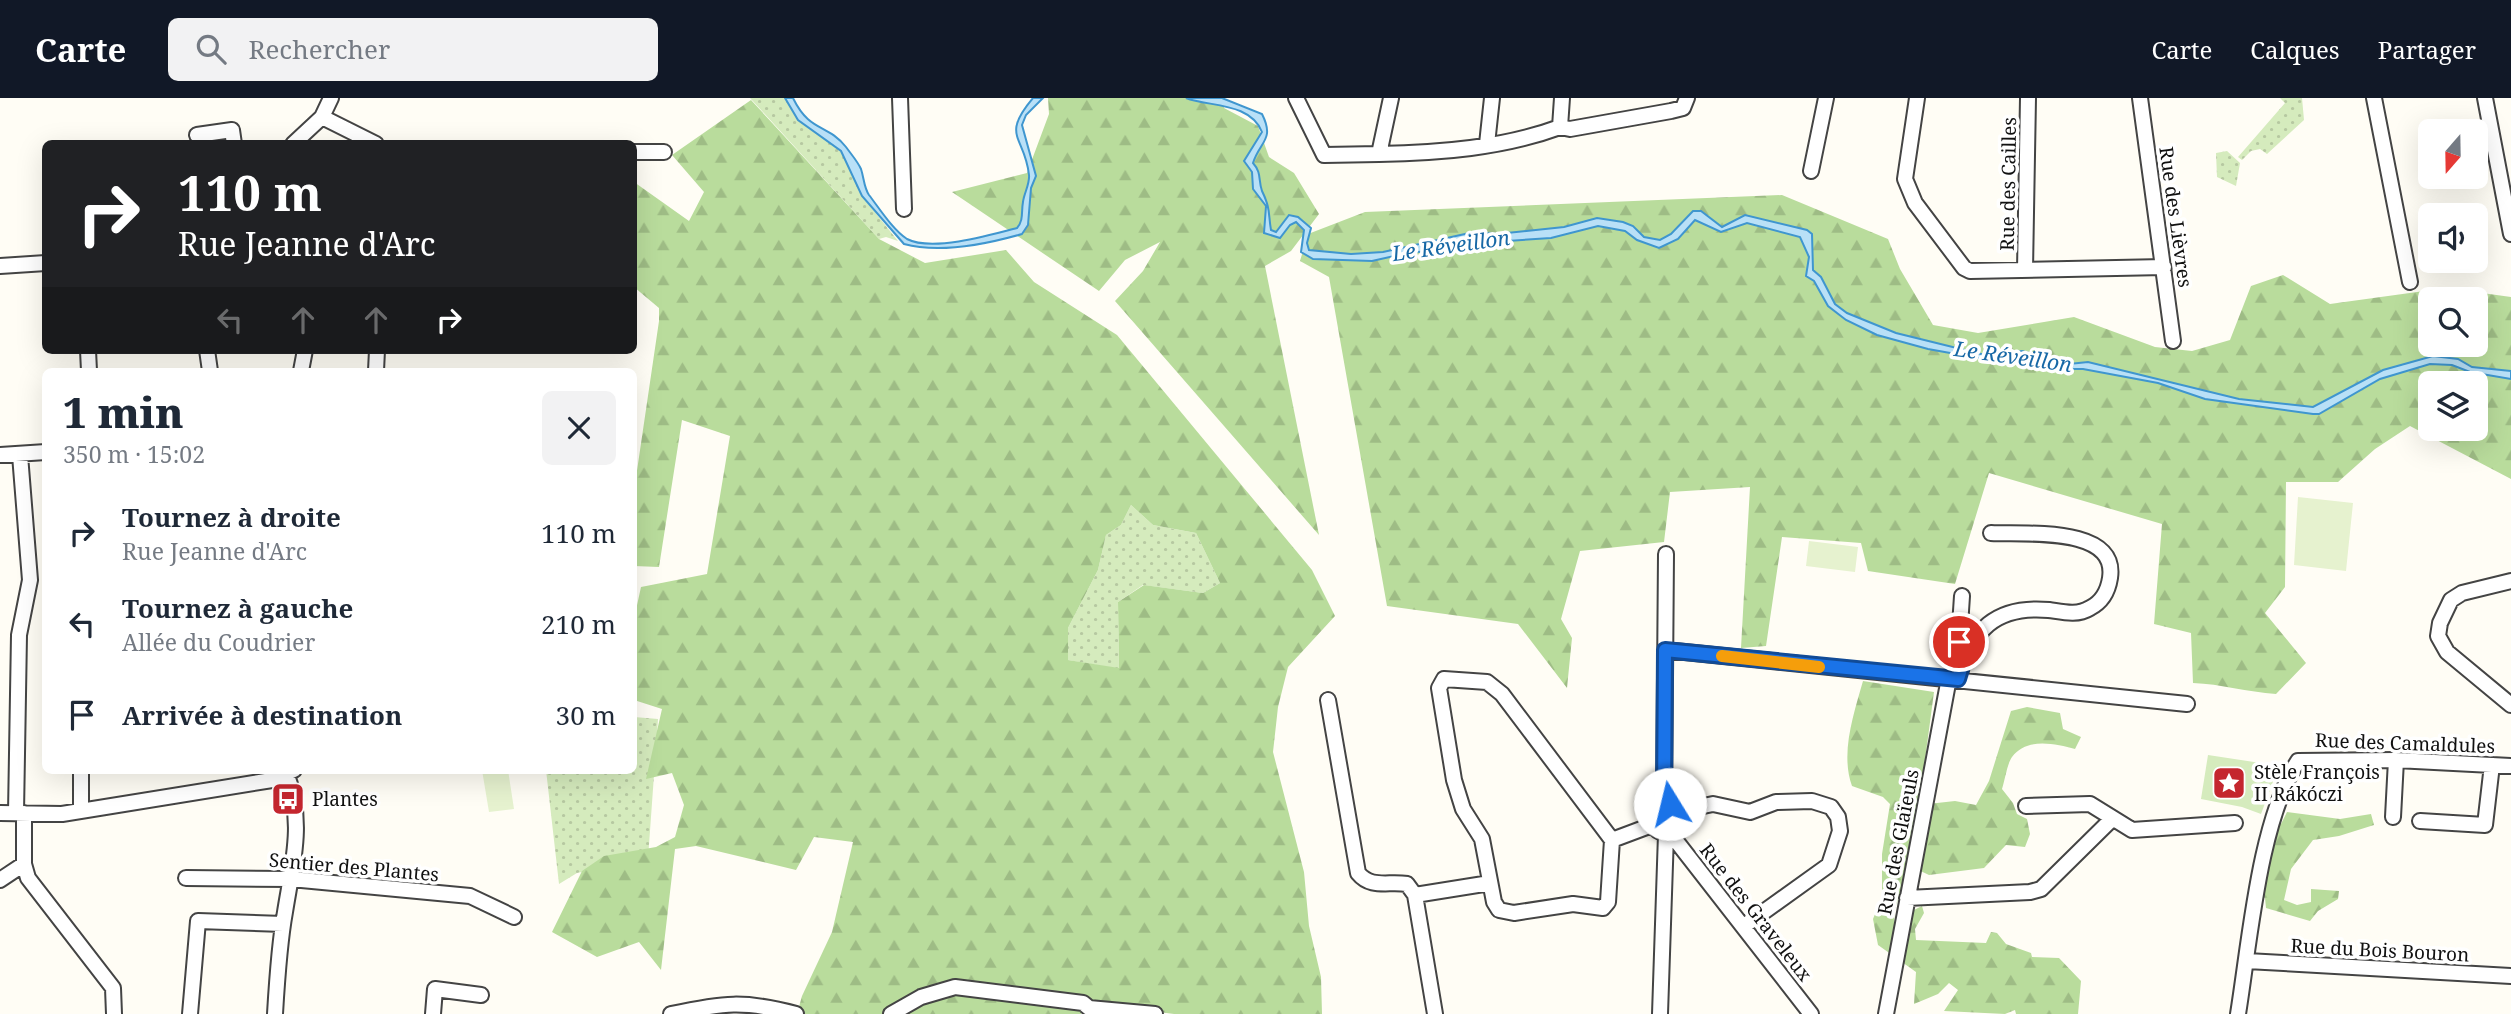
<!DOCTYPE html>
<html lang="fr">
<meta charset="utf-8">
<style>
:root{--surface:#fff;--page:#f2f2f3;--text:#1f2937;--muted:#747a83;--accent:#111827}
body{margin:0;font-family:"Noto Serif",serif;background:var(--page);color:var(--text);height:100vh;display:flex;flex-direction:column;font-size:26px;white-space:nowrap}
*{box-sizing:border-box;margin:0}
p{font-size:23px;color:var(--muted)}
.icon{flex:none;width:38px;height:38px;fill:none;stroke:currentColor;stroke-width:2;stroke-linecap:round;stroke-linejoin:round}
.map{position:relative;flex:1;overflow:hidden}
.details{position:absolute;left:42px;top:270px;width:595px;height:406px;display:flex;flex-direction:column;background:var(--surface);border-radius:10px;box-shadow:0 7px 28px #0002}
.details>*{flex:none}
.guide{position:absolute;left:42px;top:42px;width:595px;height:214px;border-radius:10px;box-shadow:0 7px 28px #0002;background:#202124;color:#fff;overflow:hidden}
.needle{width:46px;rotate:200deg}
.fabs{position:absolute;left:2418px;top:21px;display:grid;gap:14px}
.fabs a{display:grid;place-items:center;width:70px;height:70px;border-radius:10px;background:var(--surface);box-shadow:0 7px 28px #0002;font-size:35px}
.pin{position:absolute;display:grid;place-items:center;width:60px;height:60px;color:#fff;margin:-30px;border:4px solid #fff;border-radius:50%;box-shadow:0 2px 7px #0007}
.me{position:absolute;width:77px;margin:-38px;rotate:351deg;stroke-linejoin:round;filter:drop-shadow(0 0 5px #0008)}
.turn{display:flex;align-items:center;gap:24px;height:147px;padding:0 21px;font-size:32px}
.turn .icon{width:91px;height:91px;stroke-width:2.5}
.turn b{display:block;font-size:49px;line-height:60px}
.lanes{display:flex;align-items:center;height:66px;padding:0 21px;background:#0003;justify-content:center;gap:35px;direction:ltr}
.lanes .off{opacity:.35}
.round{display:grid;place-items:center;flex:none;width:74px;height:74px;border-radius:10px;background:var(--page)}
.headline{display:flex;align-items:center;justify-content:space-between;height:119px;padding:0 21px}
h1{font-size:42px;font-weight:800;line-height:52px}
ul{padding:0;list-style:none}
li{display:flex;align-items:center;gap:21px;height:91px;padding:0 21px}
li div{flex:1}
li b{display:block;font-size:26px}
li em{font-style:normal}
header{display:flex;align-items:center;gap:42px;box-sizing:border-box;height:98px;padding:0 35px;background:var(--accent);color:#fff}
header strong{font-size:33px}
nav{display:flex;gap:38px;margin-inline-start:auto;font-size:24px}
.search{width:490px;height:63px;background:var(--page);display:flex;align-items:center;gap:18px;box-sizing:border-box;padding:0 24px;border-radius:10px;color:var(--muted);font-size:26px}
.map>svg:first-child{display:block}
</style>
<header>
<strong>Carte</strong>
<div class="search"><svg class="icon" aria-label="search" viewBox="0 0 24 24"><circle cx="10" cy="10" r="6"/><path d="M15 15l6 6"/></svg>Rechercher</div>
<nav><a>Carte</a><a>Calques</a><a>Partager</a></nav>
</header>
<div class="map">
<svg width="2511" height="916" viewBox="0 0 2511 916">
<defs>
<pattern id="grass-dots" width="8" height="8" patternUnits="userSpaceOnUse" patternTransform="scale(1.75)"><rect width="8" height="8" fill="#d5ebbd"/><path d="M2 2h.1M6 6h.1" fill="none" stroke="#b6c8a1" stroke-width="1.8" stroke-linecap="round"/></pattern>
<pattern id="forest-firs" width="22" height="20" patternUnits="userSpaceOnUse" patternTransform="scale(1.75)"><rect width="22" height="20" fill="#b9dc9c"/><path d="M5 1l3.5 6h-7zM16 11l3.5 6h-7z" fill="#9ebc85"/></pattern>
</defs>
<rect width="100%" height="100%" fill="#fffdf5"/>
<path fill="url(#grass-dots)" d="M750 0H785L798 22 841 53 862 98 898 143 886 139 879 141Z
M2280 0H2302L2304 22 2267 56 2260 51 2251 53 2242 62 2238 59 2285 5Z
M2227 53 2240 65 2236 88 2217 79 2216 55Z
M1131 407 1153 427 1196 435 1220 485 1203 495 1143 487 1118 504 1119 571 1068 562V530L1098 472 1106 437 1121 427Z
M634 619 658 621 648 761 577 775 559 786 546 672H634Z"/>
<path fill="url(#forest-firs)" fill-rule="evenodd" d="M1048 0H1225L1224 10 1258 28 1269 59 1294 75 1319 116 1291 153 1265 168 1319 437 1115 203 1143 173 1160 144 1125 162 1099 193 952 94 1027 75 1049 16Z
M751 2 879 141 925 165 1006 152 1034 184 1117 237 1312 472 1335 518 1288 569 1278 609 1273 654 1304 774 1309 828 1321 879 1322 916H1174L1084 904 1081 916H797L802 898 832 834 853 744 814 739 796 772 696 748 675 751 661 872 639 844 597 859 552 834 582 773 604 758 656 749 675 739 684 707 672 675 646 681 662 611 634 602 637 552 634 521 641 489 707 476 730 338 682 322 659 469 634 468V393L659 223V210L634 189V84L689 123 704 94 672 57ZM1131 407 1153 427 1196 435 1220 485 1203 495 1144 487 1118 504 1119 570 1068 562V530L1098 472 1106 437 1121 427Z
M1782 97 1888 141 1900 171 1933 227 1978 235 2074 219 2155 249 2192 253 2230 242 2251 188 2283 177 2330 206 2446 190 2511 199V381L2410 328 2375 351 2338 384H2286L2285 489 2265 515 2306 565 2276 596C2247 594 2221 586 2193 585L2191 535 2154 526 2162 426 1989 375 1955 486 1868 473 1861 445 1782 439 1766 548 1741 550 1750 389 1670 394 1664 444 1580 453 1561 521 1572 540 1567 590 1518 526 1387 508 1329 179 1300 163 1308 136 1365 114ZM2431 201H2476V247H2431ZM2431 285H2476V331H2431Z
M1863 583 1934 594 1919 707 1955 703 1976 707 1989 683 2011 613 2027 609 2060 615 2063 631 2081 639 2075 651C2055 646 2027 639 2012 659 2007 666 2005 682 2002 691L2013 705 2017 716 2027 721 2030 736 2025 749 2006 747 1984 770 1929 777 1910 768 1894 813 1895 838 1908 815 1922 808 1924 815 1915 831 1916 842 1986 845 1991 834 1997 835 2006 846 2031 855 2032 859 2059 860 2081 883 2078 916H2016L2015 912 2005 916 1944 913 1958 892 1949 885 1938 896 1914 906 1916 874 1878 847 1873 821 1882 799V756L1890 706 1883 699 1852 688C1840 655 1854 615 1863 583Z
M2287 714 2340 721 2371 716 2374 727 2339 738 2313 742 2291 771 2284 802 2297 807 2311 804V791L2339 793 2338 801 2318 813 2310 823 2266 810 2265 800 2253 795 2269 728 2281 726Z"/>
<path fill="#d5ebbd" d="M2208 657 2287 669 2274 681 2261 716 2242 709 2201 701Z"/>
<path fill="#e6f2cf" d="M2298 399 2353 405 2346 473 2294 467Z
M1809 443 1858 449 1855 474 1806 468Z
M482 672H508L514 711 489 714Z"/>
<path fill="#b9e0f7" stroke="#3f96cf" stroke-width="2" d="M785 0H793C810 35 827 25 846 49 851 56 858 64 861 71 864 80 864 90 869 97 879 110 893 132 907 141 932 154 991 137 1017 130 1024 122 1021 114 1023 104 1024 95 1030 86 1029 77 1025 38 1000 39 1033 0H1043L1026 17 1022 27 1036 78 1031 90 1028 127 1022 136C987 146 940 156 904 146L862 98 841 53 798 22Z
M1186 0H1222L1262 16C1275 42 1260 43 1253 65 1262 75 1258 82 1262 93 1271 112 1268 115 1271 132L1276 134 1289 117 1298 119 1311 130 1307 145 1309 152 1351 156 1383 154 1474 134 1497 136 1564 129 1597 120 1623 124 1633 128 1644 139 1660 142 1671 136 1693 113H1701L1722 129 1745 117 1807 132 1812 136 1813 172 1821 179 1835 206 1847 215 1896 235 1989 258 2022 253 2069 266 2088 264 2239 301 2313 309 2383 272 2433 258 2458 261 2472 269 2511 273V281L2470 274 2452 267 2430 266 2380 281 2319 316H2313L2205 301 2158 285 2083 271H2064L2041 261 2020 258 1989 262 1928 251 1877 237 1846 222 1828 208 1814 183 1806 178 1809 159 1800 139 1747 125 1721 134 1695 122 1678 141 1659 150 1637 142 1625 133 1598 128 1551 140 1477 145 1452 153 1412 154 1372 163 1313 161 1301 154 1304 132 1296 124 1290 127 1280 140 1264 135 1266 108 1253 91 1252 74 1244 63 1262 34C1250 4 1209 9 1186 0Z"/>
<g fill="none" stroke-linecap="round" stroke-linejoin="round">
<path stroke="#3f96cf" stroke-width="2.5" d="M1984 257H2005"/>
<defs>
<path id="minor" d="M900 0 904 111
M1296 0 1324 57 1379 56 1391 0
M1917 0 1905 81 1915 105 1964 170 1970 173 2164 169
M2140 0 2173 243
M2374 0 2410 184
M2485 0 2511 136
M322 19 376 46
M1560 29 1570 31 1671 13 1683 10 1687 0
M1560 29 1562 0
M197 37 232 32 234 46
M293 46 322 19 331 0
M1487 46 1492 0
M634 54H664
M1379 56C1439 55 1503 50 1560 29
M1811 73 1826 0
M0 168 46 165
M2025 172 2028 0
M88 252 89 273
M207 252 210 273
M301 273 305 252
M376 273 377 252
M0 357 46 354
M2511 483 2462 495 2451 502 2440 525 2438 538 2447 554 2511 607
M1962 498 1959 543 1965 558
M1665 552 2187 606
M1958 581C1972 532 1995 507 2049 512 2063 514 2077 518 2090 510 2102 504 2108 493 2110 480 2118 427 2023 437 1991 435
M1328 602 1358 775C1371 791 1388 783 1407 786L1415 797 1435 916
M81 672V712
M1664 705 1666 456
M1651 720a15 15 0 1 1 30 0a15 15 0 1 1-30 0Z
M2026 708 2090 706 2132 732 2235 725
M1679 713 1713 706 1750 714 1776 704 1812 703 1831 709 1838 719 1840 733 1829 767 1744 828
M0 715 62 716 272 682 294 672
M16 715 19 537 30 482 20 357
M24 715V766L28 780 113 890 114 916
M2393 719 2396 662
M2420 723 2485 727 2492 667
M1670 735 1811 916
M1612 742 1502 596 1487 584 1444 581 1439 590 1454 682 1463 711 1482 741 1494 804 1499 812 1514 815 1573 806 1603 810 1608 804 1612 742 1652 727
M186 780 291 781 470 798 514 819
M0 782 24 766
M1415 797 1490 785
M1907 800 2030 794 2041 791 2112 721
M2247 863 2511 878
M190 916 198 823 283 826
M275 916C277 882 279 847 285 814 293 764 305 721 285 672
M433 916 435 891 481 897
M671 916C723 905 744 902 796 916
M891 916 921 899 955 889 1083 905 1089 910 1155 916
M1660 916 1666 736
M1886 916 1949 580
M2238 916C2250 842 2259 724 2298 663L2396 662 2511 668"/>
</defs>
<use href="#minor" stroke="#444" stroke-width="18"/>
<use href="#minor" stroke="#fff" stroke-width="14"/>
</g>
<g fill="none" stroke-linecap="round" stroke-linejoin="round">
<defs>
<path id="route" d="M1670 706 1664 705 1665 552 1958 581 1965 558 1959 544"/>
</defs>
<use href="#route" stroke="#114b97" stroke-width="18"/>
<use href="#route" stroke="#1a73e8" stroke-width="12"/>
<path stroke="#f59e0b" stroke-width="12" d="M1722 558 1819 569"/>
</g>
<defs>
<symbol id="sight-square" viewBox="-11 -11 22 22"><rect x="-9" y="-9" width="18" height="18" rx="4" fill="#c4262e" stroke="#fff"/><path d="M0-6L1.8-2.2L6-1.7L2.9 1.2L3.7 5.4L0 3.3L-3.7 5.4L-2.9 1.2L-6-1.7L-1.8-2.2Z" fill="#fff"/></symbol>
<symbol id="bus-square" viewBox="-11 -11 22 22"><rect x="-9" y="-9" width="18" height="18" rx="4" fill="#c4262e" stroke="#fff"/><path d="M-5-6H5V4H4V6H2V4H-2V6H-4V4H-5ZM-3.5-4V0h7V-4ZM-3.5 1.2v1.5H-2V1.2ZM2 1.2v1.5H3.5V1.2Z" fill="#fff"/></symbol>
</defs>
<g fill-rule="evenodd">
<use href="#sight-square" x="2210" y="666" width="38" height="38"/>
<use href="#bus-square" x="269" y="682" width="38" height="38"/>
</g>
<g text-anchor="middle" stroke-width="7" stroke-linejoin="round" paint-order="stroke">
<g font-size="19" fill="#111" stroke="#fff">
<text transform="translate(2008 86) rotate(-89)" y="7">Rue des Cailles</text>
<text transform="translate(2176 119) rotate(82)" y="7">Rue des Lièvres</text>
<text transform="translate(2405 645) rotate(2)" y="7">Rue des Camaldules</text>
<text transform="translate(1898 744) rotate(-79)" y="7">Rue des Glaïeuls</text>
<text transform="translate(354 769) rotate(5)" y="7">Sentier des Plantes</text>
<text transform="translate(1756 814) rotate(52)" y="7">Rue des Graveleux</text>
<text transform="translate(2380 852) rotate(3)" y="7">Rue du Bois Bouron</text>
</g>
<g font-size="19" fill="#111" stroke="#fff" text-anchor="start">
<text x="2254" y="681">Stèle François<tspan x="2254" dy="22">II Rákóczi</tspan></text>
<text x="312" y="708">Plantes</text>
</g>
<g font-size="21" font-style="italic" fill="#1768a6" stroke="#fff">
<text transform="translate(1451 148) rotate(-8)" y="7">Le Réveillon</text>
<text transform="translate(2013 259) rotate(8)" y="7">Le Réveillon</text>
</g>
</g>
</svg>
<div class="fabs">
<a><svg class="needle" viewBox="-14 -14 28 28"><path d="M0-13l5 13h-10z" fill="#e53935"/><path d="M0 13l5-13h-10z" fill="#747a83"/></svg></a>
<a><svg class="icon" aria-label="sound" viewBox="0 0 24 24"><path d="M4 9h4l5-4v14l-5-4H4zM17 9q2 3 0 6"/></svg></a>
<a><svg class="icon" aria-label="search" viewBox="0 0 24 24"><circle cx="10" cy="10" r="6"/><path d="M15 15l6 6"/></svg></a>
<a><svg class="icon" aria-label="layers" viewBox="0 0 24 24"><path d="M12 4l9 5-9 5-9-5zM3 14l9 5 9-5"/></svg></a>
</div>
<div class="pin" style="left:1959px;top:544px;background:#d93025"><svg class="icon" aria-label="arrive" viewBox="0 0 24 24"><path d="M6 21V4h12l-3 4 3 4H6"/></svg></div>
<svg class="me" style="left:1670px;top:706px" viewBox="-20 -20 40 40"><circle r="19" fill="#fff"/><path d="M0-13L10 11 0 6-10 11z" fill="#1a73e8"/></svg>
<div class="guide">
<div class="turn"><svg class="icon" aria-label="right" viewBox="0 0 24 24"><path d="M7 20v-9h11M14 6l5 5-5 5"/></svg><div><b>110 m</b>Rue Jeanne d'Arc</div></div>
<div class="lanes"><svg class="icon off" aria-label="left" viewBox="0 0 24 24"><path d="M17 20v-9H6M10 6l-5 5 5 5"/></svg><svg class="icon off" aria-label="ahead" viewBox="0 0 24 24"><path d="M12 20V5M6 11l6-6 6 6"/></svg><svg class="icon off" aria-label="ahead" viewBox="0 0 24 24"><path d="M12 20V5M6 11l6-6 6 6"/></svg><svg class="icon" aria-label="right" viewBox="0 0 24 24"><path d="M7 20v-9h11M14 6l5 5-5 5"/></svg></div>
</div>
<section class="details">
<div class="headline"><div><h1>1 min</h1><p>350 m · 15:02</p></div><a class="round"><svg class="icon" aria-label="close" viewBox="0 0 24 24"><path d="M6 6l12 12M18 6L6 18"/></svg></a></div>
<ul>
<li><svg class="icon" aria-label="right" viewBox="0 0 24 24"><path d="M7 20v-9h11M14 6l5 5-5 5"/></svg><div><b>Tournez à droite</b><p>Rue Jeanne d'Arc</p></div><em>110 m</em></li>
<li><svg class="icon" aria-label="left" viewBox="0 0 24 24"><path d="M17 20v-9H6M10 6l-5 5 5 5"/></svg><div><b>Tournez à gauche</b><p>Allée du Coudrier</p></div><em>210 m</em></li>
<li><svg class="icon" aria-label="arrive" viewBox="0 0 24 24"><path d="M6 21V4h12l-3 4 3 4H6"/></svg><div><b>Arrivée à destination</b></div><em>30 m</em></li>
</ul>
</section>
</div>
